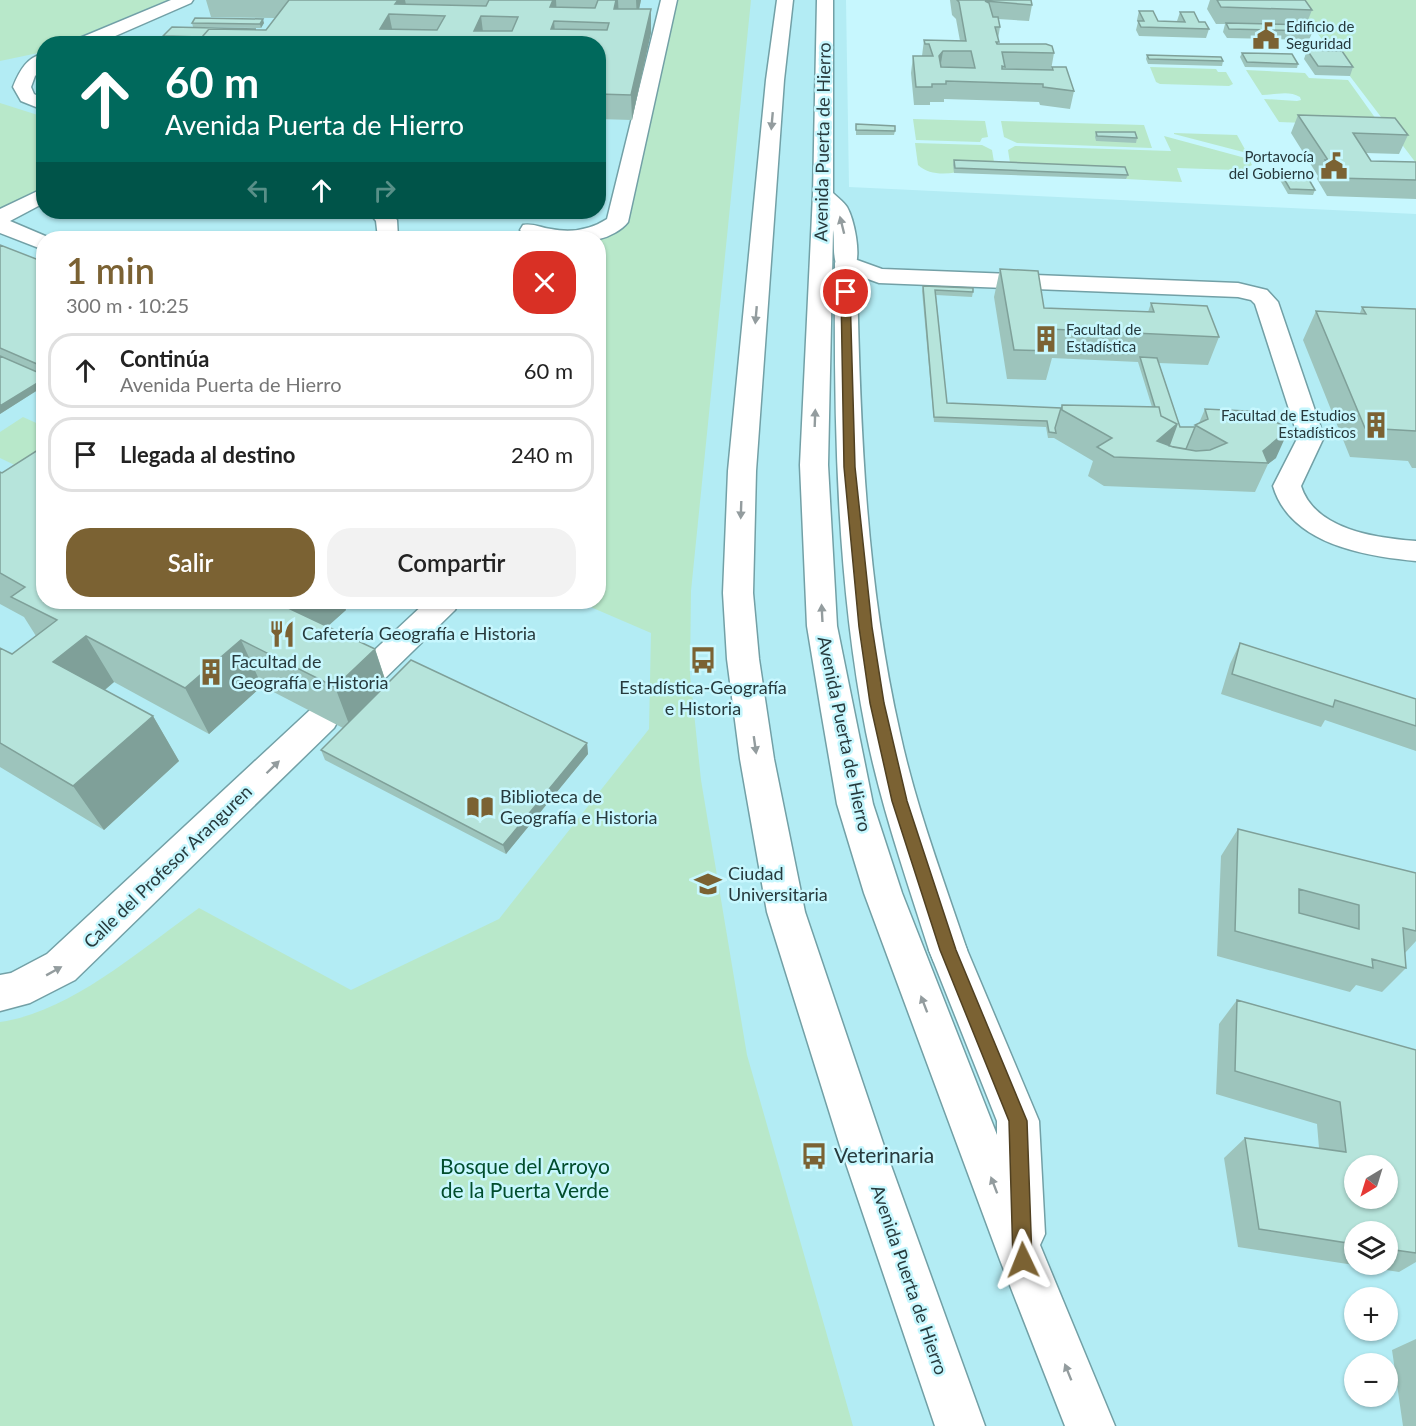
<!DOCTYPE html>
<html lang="es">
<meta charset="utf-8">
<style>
:root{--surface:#fff;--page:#f2f2f2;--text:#222;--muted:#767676;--line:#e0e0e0;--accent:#7b6233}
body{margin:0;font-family:Lato,sans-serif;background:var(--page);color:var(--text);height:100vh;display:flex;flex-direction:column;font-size:22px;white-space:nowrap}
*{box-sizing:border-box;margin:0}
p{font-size:20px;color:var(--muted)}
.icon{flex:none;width:33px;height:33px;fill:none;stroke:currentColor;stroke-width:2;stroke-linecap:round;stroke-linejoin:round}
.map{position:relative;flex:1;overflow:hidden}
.drawer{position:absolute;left:36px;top:231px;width:570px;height:378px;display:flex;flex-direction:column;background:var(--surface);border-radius:24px;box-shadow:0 2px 4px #0004}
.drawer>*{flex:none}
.guide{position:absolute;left:36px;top:36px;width:570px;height:183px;border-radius:24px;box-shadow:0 2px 4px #0004;background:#00695c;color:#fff;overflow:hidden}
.needle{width:39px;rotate:218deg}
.buttons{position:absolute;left:1344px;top:1155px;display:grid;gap:12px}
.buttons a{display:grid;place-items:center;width:54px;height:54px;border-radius:50%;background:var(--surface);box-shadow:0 2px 4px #0004;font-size:30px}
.pin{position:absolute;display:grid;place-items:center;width:51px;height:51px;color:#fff;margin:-26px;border:3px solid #fff;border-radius:50%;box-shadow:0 2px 6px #0007}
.me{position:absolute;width:66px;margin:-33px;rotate:358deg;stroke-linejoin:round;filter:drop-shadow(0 0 4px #0008)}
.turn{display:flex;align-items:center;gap:21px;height:126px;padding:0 30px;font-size:27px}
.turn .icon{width:78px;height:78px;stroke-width:2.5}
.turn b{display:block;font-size:42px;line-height:51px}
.lanes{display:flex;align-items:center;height:57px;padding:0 30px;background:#0003;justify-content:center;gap:30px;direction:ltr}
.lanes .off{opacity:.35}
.round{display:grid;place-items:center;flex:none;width:63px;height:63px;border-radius:24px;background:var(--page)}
.head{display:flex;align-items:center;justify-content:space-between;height:102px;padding:0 30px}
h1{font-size:36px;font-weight:600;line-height:45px;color:var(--accent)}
.primary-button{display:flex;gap:12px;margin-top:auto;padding:12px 30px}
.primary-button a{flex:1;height:69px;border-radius:24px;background:var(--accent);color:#fff;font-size:24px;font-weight:600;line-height:69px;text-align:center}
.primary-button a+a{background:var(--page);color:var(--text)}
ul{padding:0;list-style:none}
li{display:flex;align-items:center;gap:18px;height:75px;margin:0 12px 9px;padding:0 18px;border:3px solid var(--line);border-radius:24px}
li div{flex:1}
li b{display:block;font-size:22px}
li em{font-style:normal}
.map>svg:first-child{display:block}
</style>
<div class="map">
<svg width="1416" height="1426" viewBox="0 0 1416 1426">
<rect width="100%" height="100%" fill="#c7f7fe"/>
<path fill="#b3ecf4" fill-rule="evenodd" d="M0 0H846L849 187 1416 214V1426H0ZM44 44H598V212H44ZM44 238H598V602H44ZM1354 1166H1388V1198H1354ZM1354 1232H1388V1264H1354ZM1354 1298H1388V1330H1354ZM1354 1364H1388V1396H1354Z"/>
<path fill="#b8e8ca" d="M0 0H168L64 43 44 44 43 52 0 61Z
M676 0H751L691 591 690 674 701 780 747 1055 853 1426H0V1022C71 1012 141 949 199 908L351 990 499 919 649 729 651 633 579 602H598V238L624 224 631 213Z
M1292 0H1416V163Z
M1150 67 1216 69 1218 72H1226L1233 84 1229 86 1160 84 1156 82Z
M1246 70 1305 73 1309 78 1348 80 1381 126 1279 122 1264 99 1297 101 1301 100 1300 97C1288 90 1276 95 1262 95Z
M0 103 44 117 43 188 0 210Z
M913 119 985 121 988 137 982 138 980 142 916 140Z
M1001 121 1144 125 1152 148 1017 143 1004 137Z
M1174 133 1237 135 1247 153 1174 134Z
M1164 136 1249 159 1252 165 1244 169 1236 170 1177 168 1182 182 1126 179 1123 172 1013 164 1010 163 1008 150 1015 146 1171 151Z
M915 143 982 145 992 150 994 162C972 168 938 183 918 165Z
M23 417 43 426V457L25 470 0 458V432Z"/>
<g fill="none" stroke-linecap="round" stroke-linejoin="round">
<defs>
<path id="minor" d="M171 0H193L191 3 97 44H73L75 40Z
M661 0H677L628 222C622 230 609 237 599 239 584 241 529 242 520 230L523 225C534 223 541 228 551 229 571 233 590 230 607 219Z
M40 55 44 56V67L35 76 31 87 34 94 42 98 44 104 36 107 21 101 13 87C18 74 26 58 40 55Z
M44 188V203L10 221 50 238H44V250L0 233V209Z
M369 212H390L397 220 398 238H378L376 221Z
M846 256 882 269 1238 283 1267 290 1278 302 1324 437 1301 486C1315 530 1376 538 1416 541V561C1364 556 1290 544 1273 486L1298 437 1255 304 1251 300 1238 297 879 283 857 275C860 428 866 583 900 733 916 807 943 878 967 950L962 962 948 967 934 962 929 950C906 878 881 806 866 732 836 578 834 420 835 263L838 258Z
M426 602H459L455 610 373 690 362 693 351 690 346 681 351 672Z
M322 706 334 710 339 719 334 728 75 980 30 1003 0 1011V975L11 973 47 954 310 710Z"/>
<path id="highway" d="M777 0H793L784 80 756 471 753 593 759 659 774 759 805 912 884 1146 985 1426H935L840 1146 767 912 740 759 727 659 723 593 728 471 766 80Z
M817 0H833V193C838 198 844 202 847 207 854 219 862 256 854 268L846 270 838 268C832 258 835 241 833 230L828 465 837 626 873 804 902 893 997 1135V1121L929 950 934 938 948 933 962 938 1039 1121 1045 1234 1040 1245 1115 1426H1065L1000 1260 864 893 837 804 821 711 807 626 800 465 813 194Z"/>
</defs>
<use href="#minor" stroke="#72a0a6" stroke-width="3"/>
<use href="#highway" stroke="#72a0a6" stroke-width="3"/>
<use href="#minor" fill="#fff" fill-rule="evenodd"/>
<use href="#highway" fill="#fff" fill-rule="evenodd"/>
</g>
<path fill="#9dc4bc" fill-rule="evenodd" d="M206 0H641L639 9H651V33L632 120 598 119V44L197 43 198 42 165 41 163 36 256 30H266L275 18 211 17Z
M950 0H1031L1032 5 1029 21 998 19 1000 27 998 39V44L1054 53 1051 70 1052 67 1074 91 1070 109 1040 105 1039 102 944 99V102H930V105H914L911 73 913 56H922L924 40 960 41 956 19 952 15Z
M1210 0H1305L1312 10 1306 25 1313 31 1309 40 1227 38 1223 32 1225 24H1216L1207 9Z
M1139 11 1158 21 1178 22 1177 21 1180 12 1199 22 1209 29 1206 38 1139 36 1136 30 1138 22 1137 20Z
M192 23H264L261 28 193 27Z
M1307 50 1353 67 1350 76 1315 75 1304 59Z
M1242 53 1298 64 1297 68 1245 67 1240 57Z
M1147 55 1223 61 1222 66 1148 64 1146 59Z
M1298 115 1408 135 1399 154 1366 153 1371 161 1416 162V199L1327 196 1317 179 1318 176 1291 133Z
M856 124 895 131 894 135H856Z
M1096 132 1137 138 1136 143 1096 141 1095 137Z
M954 160 1128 175 1126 179 954 173 953 165Z
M1279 170 1315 190 1313 195 1288 194 1277 175Z
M0 245 44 262V386L0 414Z
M1000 269 1044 308 1148 312 1151 303 1219 337 1208 365 1159 363 1180 427H1195V425L1199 423 1205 409 1276 458 1268 464 1255 492 1104 486 1088 476 1093 461 1054 438H1048L1046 427 934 422 922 291 923 286 973 292 972 297 936 295 947 403 1061 408 1062 405 1152 407 1138 362 1052 358 1046 380 1007 379 994 297Z
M1362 307 1416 309V468H1412L1408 461 1350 457 1303 340 1316 311 1360 313Z
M0 472 346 610 328 626 375 649 387 685 587 743 588 754 506 854 325 760 321 750 343 728 262 686 209 734 114 682 105 690 153 716 179 761 104 830 0 767V648L12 654 36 636 24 617 0 604Z
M1240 643 1416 699V751L1325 720 1321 727 1221 694 1230 664Z
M1238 829 1416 873V941L1405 953 1406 968 1382 992 1356 985 1350 992 1217 956 1221 856Z
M1237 1000 1416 1050V1262L1399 1272 1238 1247 1224 1158 1245 1138 1319 1148 1317 1124 1216 1094 1219 1024ZM1354 1232H1388V1264H1354Z
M1416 1339V1426H1403L1392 1350Z"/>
<path fill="#7fa099" d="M398 0H405L408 14 395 4Z
M553 0H556L557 17 554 21 556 44H552L550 7Z
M616 0H618L619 19 614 9Z
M636 0H641L637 19Z
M651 9V33L632 120 631 95Z
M389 14 394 38 380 29Z
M481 16 484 40 474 31Z
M263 19 264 23 261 28 260 24Z
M943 51 940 69 939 56Z
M44 379V386L0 414V406Z
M1177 424 1167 453 1157 441Z
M1289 429 1276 458 1268 464V463L1263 451Z
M286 602H344L346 610 300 651 282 605Z
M86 636 114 682 83 708 53 662Z
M241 640 262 686 209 734 185 688Z
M375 649 390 695 352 732 335 687Z
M153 716 179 761 104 830 73 786Z
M587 743 588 754 506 854 503 845Z"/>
<path fill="#b6e4db" stroke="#7fa099" stroke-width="1.5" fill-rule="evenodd" d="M289 0H398L395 4 486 6 489 0H553L550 7 595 8 598 0H616L614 9H651L631 95 598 94V63L599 60H598V44H196L209 29 266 30ZM389 14 445 16 437 30 380 29ZM481 16 518 17 512 31H474ZM554 21 609 23 607 30 551 29Z
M957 0H1031L1032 5 985 1 989 3 993 17H998L1000 27H995L999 42H996L997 44H1046L1052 46 1054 53 1002 52 1005 67 1002 66V69L1053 70 1052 67H1066L1074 91 1043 87V84L946 81V84H932V87H916L913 56H933L929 44H925L924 40 966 41 959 2ZM943 51H971L975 68 941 67 939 56Z
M1217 0H1305L1312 10 1221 7Z
M1139 11H1153L1158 21 1185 22 1180 12H1194L1199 22H1205L1209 29 1141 27 1138 21H1144Z
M195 18 263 19 260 24 192 23Z
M1226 23 1308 25 1313 31 1229 29Z
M172 27 256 29H209L202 37 163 36Z
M146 41 197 43 144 44Z
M1307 50 1342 51 1353 67 1318 66Z
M1242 53 1292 54 1298 64 1247 62Z
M1147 55 1221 57 1223 61 1149 59Z
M1298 115 1395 118 1408 135 1353 133 1371 161 1416 162V180L1335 178 1325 160H1328Z
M856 124 895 126V131L856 130Z
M1096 132H1135L1137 138 1097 136Z
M954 160 1125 167 1128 175 955 168Z
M1279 170 1304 171 1315 190 1290 189Z
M0 245 44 262V367L0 348Z
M1000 269 1038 271 1044 308 1154 312 1151 303 1207 306 1219 337 1049 329 1054 351 1014 350Z
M923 286 973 288V292L935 290 947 403 1061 408 1055 428 1056 433 1049 432 1047 421 934 417Z
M1362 307 1416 309V431L1365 428 1316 311 1366 314Z
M0 356 44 375V379L0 406Z
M1140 357 1157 358 1180 427H1195L1186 449 1169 446 1177 424 1161 416 1159 407H1155Z
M1062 405 1159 407 1161 416 1177 424 1157 441 1173 447 1196 451 1210 450 1227 443 1195 425 1208 419 1205 409 1268 412 1272 420 1289 429 1263 451 1268 463 1114 457 1097 447 1112 438 1062 410Z
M41 448H44V602H286L282 605 375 649 335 687 241 640 185 688 86 636 53 662 153 716 73 786 0 743V648L12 654 57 620 11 597 25 587 0 573V472L2 473Z
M1240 643 1416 699V726L1335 700 1333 707 1232 674Z
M411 660 587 743 503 845 321 750Z
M1238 829 1416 873V931L1403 928 1406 968 1372 959 1373 968 1235 931ZM1299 889 1359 905V929L1299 913Z
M1237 1000 1416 1050V1253L1388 1249V1232H1354V1244L1259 1229 1245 1138 1346 1152 1340 1102 1235 1071ZM1354 1166H1388V1198H1354Z"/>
<defs><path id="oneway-solid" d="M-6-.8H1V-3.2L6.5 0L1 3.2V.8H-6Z" transform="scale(1.5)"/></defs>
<g fill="#939c9e">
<use href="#oneway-solid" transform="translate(772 121) rotate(95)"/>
<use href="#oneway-solid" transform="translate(842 225) rotate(-104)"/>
<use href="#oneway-solid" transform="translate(756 315) rotate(95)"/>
<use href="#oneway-solid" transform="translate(815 418) rotate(-88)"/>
<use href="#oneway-solid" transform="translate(741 510) rotate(92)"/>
<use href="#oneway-solid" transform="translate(822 613) rotate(-93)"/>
<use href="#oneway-solid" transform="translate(755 745) rotate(82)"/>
<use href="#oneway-solid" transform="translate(273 767) rotate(-44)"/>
<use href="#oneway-solid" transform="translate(54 971) rotate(-29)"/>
<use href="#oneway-solid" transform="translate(924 1004) rotate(-111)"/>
<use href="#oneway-solid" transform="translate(994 1185) rotate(-111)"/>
<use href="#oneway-solid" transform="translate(1068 1372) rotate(-112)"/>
</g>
<path fill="#7b6233" stroke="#504021" stroke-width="1.5" d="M846 289 850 292 855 467 872 627 884 703 907 801 956 950 1027 1121 1032 1260 1029 1266 1023 1269 1016 1266 1013 1260 1009 1121 940 950 892 801 870 703 859 627 844 467 841 292Z"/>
<defs>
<symbol id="civic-bare" viewBox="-9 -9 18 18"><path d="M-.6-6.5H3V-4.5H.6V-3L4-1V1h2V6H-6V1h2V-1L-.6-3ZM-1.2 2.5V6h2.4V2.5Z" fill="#7b6233" stroke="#c7f7fe" stroke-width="2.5" paint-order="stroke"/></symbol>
<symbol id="building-bare" viewBox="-9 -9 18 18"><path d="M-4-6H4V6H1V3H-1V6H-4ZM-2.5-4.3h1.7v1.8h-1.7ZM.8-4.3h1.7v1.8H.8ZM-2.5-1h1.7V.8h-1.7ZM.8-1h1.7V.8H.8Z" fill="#7b6233" stroke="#c7f7fe" stroke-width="2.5" paint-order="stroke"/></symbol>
<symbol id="restaurant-bare" viewBox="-9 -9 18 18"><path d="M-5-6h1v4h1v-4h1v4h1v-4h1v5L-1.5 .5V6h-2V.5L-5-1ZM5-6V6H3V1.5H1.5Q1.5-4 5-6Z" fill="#7b6233" stroke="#c7f7fe" stroke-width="2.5" paint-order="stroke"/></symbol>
<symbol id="bus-bare" viewBox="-9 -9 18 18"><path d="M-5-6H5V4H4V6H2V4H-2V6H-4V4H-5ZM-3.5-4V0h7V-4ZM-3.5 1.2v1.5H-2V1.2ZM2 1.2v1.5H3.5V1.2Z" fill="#7b6233" stroke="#c7f7fe" stroke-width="2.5" paint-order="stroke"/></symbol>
<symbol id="library-bare" viewBox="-9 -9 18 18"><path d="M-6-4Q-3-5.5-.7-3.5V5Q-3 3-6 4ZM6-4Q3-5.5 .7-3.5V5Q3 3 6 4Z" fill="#7b6233" stroke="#c7f7fe" stroke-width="2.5" paint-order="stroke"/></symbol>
<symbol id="university-bare" viewBox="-9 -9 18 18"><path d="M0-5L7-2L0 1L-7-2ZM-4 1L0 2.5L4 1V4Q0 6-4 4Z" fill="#7b6233" stroke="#c7f7fe" stroke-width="2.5" paint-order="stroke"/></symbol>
</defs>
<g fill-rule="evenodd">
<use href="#civic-bare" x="1247" y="17" width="38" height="38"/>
<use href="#civic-bare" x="1315" y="147" width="38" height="38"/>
<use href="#building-bare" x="1027" y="320" width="38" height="38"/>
<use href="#building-bare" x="1357" y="406" width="38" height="38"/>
<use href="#restaurant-bare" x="263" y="615" width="38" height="38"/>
<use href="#bus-bare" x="684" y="641" width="38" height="38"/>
<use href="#building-bare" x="192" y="653" width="38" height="38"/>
<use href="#library-bare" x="461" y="788" width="38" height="38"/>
<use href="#university-bare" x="689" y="865" width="38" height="38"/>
<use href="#bus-bare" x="795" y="1137" width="38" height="38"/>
</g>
<g text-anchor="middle" stroke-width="5" stroke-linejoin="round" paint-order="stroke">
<g font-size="15" fill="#273a3d" stroke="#c7f7fe" text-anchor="start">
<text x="1286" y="32">Edificio de<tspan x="1286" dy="17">Seguridad</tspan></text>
<text x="1314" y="162" text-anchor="end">Portavocía<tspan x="1314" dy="17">del Gobierno</tspan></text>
<text x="1066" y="335">Facultad de<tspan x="1066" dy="17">Estadística</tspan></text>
<text x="1356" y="421" text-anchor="end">Facultad de Estudios<tspan x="1356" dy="17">Estadísticos</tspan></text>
</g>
<g font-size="18" fill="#273a3d" stroke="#c7f7fe">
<text transform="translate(823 142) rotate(-89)" y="6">Avenida Puerta de Hierro</text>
<text transform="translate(844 734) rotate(78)" y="6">Avenida Puerta de Hierro</text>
<text transform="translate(168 867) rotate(-44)" y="6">Calle del Profesor Aranguren</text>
<text transform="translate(909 1280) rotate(71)" y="6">Avenida Puerta de Hierro</text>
</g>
<g font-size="18" fill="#273a3d" stroke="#c7f7fe" text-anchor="start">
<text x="302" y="640">Cafetería Geografía e Historia</text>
<text x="231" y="668">Facultad de<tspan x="231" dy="21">Geografía e Historia</tspan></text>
<text x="703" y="694" text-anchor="middle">Estadística-Geografía<tspan x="703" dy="21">e Historia</tspan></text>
<text x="500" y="803">Biblioteca de<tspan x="500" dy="21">Geografía e Historia</tspan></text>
<text x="728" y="880">Ciudad<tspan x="728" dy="21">Universitaria</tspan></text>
</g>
<g font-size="21" fill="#273a3d" stroke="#c7f7fe" text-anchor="start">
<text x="834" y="1163">Veterinaria</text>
</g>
<g font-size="21" fill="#014d2c" stroke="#c7f7fe">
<text x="525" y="1174">Bosque del Arroyo<tspan x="525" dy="24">de la Puerta Verde</tspan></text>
</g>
</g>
</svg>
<div class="buttons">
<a><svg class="needle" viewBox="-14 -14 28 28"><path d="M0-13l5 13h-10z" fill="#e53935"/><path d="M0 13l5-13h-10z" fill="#767676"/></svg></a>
<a><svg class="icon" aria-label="layers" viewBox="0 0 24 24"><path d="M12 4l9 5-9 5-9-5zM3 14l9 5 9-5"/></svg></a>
<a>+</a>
<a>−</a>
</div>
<div class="pin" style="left:846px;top:292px;background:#d93025"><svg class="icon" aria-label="arrive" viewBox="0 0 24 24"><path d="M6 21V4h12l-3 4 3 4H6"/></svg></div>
<svg class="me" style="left:1023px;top:1260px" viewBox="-20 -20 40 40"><path d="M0-17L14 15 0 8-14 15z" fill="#7b6233" stroke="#fff" stroke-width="4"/></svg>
<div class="guide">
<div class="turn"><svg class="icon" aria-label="ahead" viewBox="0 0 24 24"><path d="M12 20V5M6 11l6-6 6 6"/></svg><div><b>60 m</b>Avenida Puerta de Hierro</div></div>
<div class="lanes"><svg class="icon off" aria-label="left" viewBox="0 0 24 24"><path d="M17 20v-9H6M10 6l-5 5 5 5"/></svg><svg class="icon" aria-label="ahead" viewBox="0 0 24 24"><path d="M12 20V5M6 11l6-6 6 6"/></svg><svg class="icon off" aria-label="right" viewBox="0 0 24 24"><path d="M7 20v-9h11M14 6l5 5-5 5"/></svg></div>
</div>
<section class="drawer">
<div class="head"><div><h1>1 min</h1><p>300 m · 10:25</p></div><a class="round" style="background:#d93025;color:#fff"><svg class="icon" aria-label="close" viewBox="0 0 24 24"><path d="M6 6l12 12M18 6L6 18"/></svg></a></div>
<ul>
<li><svg class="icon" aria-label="ahead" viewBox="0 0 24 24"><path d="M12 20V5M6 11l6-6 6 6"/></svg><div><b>Continúa</b><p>Avenida Puerta de Hierro</p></div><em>60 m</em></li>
<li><svg class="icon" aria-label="arrive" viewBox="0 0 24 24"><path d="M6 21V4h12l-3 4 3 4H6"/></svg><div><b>Llegada al destino</b></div><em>240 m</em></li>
</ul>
<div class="primary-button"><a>Salir</a><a>Compartir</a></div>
</section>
</div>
